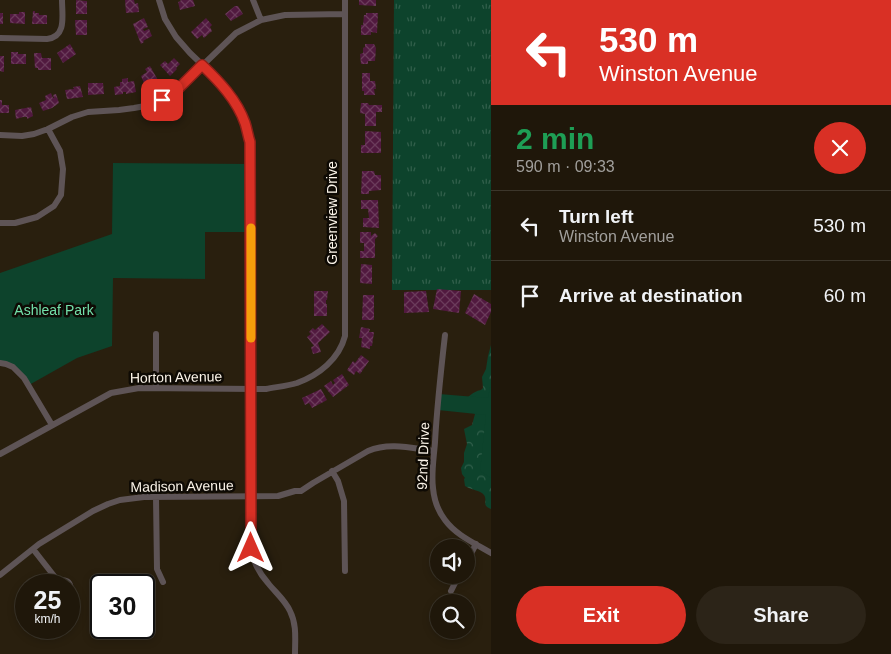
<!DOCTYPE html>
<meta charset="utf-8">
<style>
:root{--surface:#1f170a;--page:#2c2418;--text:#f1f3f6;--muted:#a19f9c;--line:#3c362b;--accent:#d93025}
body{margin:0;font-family:Helvetica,sans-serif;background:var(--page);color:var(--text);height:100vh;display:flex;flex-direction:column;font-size:19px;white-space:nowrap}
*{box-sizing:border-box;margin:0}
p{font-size:16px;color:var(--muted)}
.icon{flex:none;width:28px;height:28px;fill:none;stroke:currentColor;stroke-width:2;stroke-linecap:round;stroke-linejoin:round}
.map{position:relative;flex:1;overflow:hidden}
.side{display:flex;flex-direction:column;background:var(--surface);width:400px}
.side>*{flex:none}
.hud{background:#d93025;color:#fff;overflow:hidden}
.fabs{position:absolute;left:430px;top:539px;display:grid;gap:10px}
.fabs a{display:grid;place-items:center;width:45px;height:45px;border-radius:50%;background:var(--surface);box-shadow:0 2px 8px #0003,0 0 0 1px var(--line);font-size:25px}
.speed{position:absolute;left:15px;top:574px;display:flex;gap:10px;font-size:25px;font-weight:700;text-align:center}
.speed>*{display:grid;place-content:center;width:65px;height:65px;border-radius:50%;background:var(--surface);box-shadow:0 2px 8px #0003,0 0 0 1px var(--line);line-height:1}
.speed small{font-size:12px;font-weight:400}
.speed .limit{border:2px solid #111;border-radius:8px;background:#fff;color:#111}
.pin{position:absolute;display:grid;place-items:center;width:42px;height:42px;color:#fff;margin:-21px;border-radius:10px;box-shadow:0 2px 8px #0006}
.me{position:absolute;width:55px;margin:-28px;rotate:0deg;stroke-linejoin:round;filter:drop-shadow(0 0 4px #0008)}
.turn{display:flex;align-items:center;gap:18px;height:105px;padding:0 25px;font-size:22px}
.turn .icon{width:65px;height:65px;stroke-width:2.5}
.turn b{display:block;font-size:35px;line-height:42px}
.round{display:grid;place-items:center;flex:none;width:52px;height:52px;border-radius:26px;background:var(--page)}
.summary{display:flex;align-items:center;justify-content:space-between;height:85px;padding:0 25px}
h1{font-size:30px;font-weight:600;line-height:38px;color:#1e9e55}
.cta{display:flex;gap:10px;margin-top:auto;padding:10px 25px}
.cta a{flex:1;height:58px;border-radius:30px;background:var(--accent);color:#fff;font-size:20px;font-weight:600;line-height:58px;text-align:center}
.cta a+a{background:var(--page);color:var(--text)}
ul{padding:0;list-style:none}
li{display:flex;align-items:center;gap:15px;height:70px;padding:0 25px;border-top:1px solid var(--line)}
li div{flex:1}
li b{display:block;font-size:19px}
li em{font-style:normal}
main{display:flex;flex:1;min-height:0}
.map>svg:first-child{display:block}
</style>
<main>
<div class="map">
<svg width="491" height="654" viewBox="0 0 491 654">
<defs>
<pattern id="grass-tufts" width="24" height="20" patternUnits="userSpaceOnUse" patternTransform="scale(1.25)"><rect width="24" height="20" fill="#0d432c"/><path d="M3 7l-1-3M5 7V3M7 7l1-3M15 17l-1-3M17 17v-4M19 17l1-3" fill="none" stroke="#315f4b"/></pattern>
<pattern id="forest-crowns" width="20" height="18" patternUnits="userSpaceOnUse" patternTransform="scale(1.25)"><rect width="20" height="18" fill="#0d432c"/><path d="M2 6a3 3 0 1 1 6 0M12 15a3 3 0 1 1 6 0" fill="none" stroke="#315f4b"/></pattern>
<pattern id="building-cross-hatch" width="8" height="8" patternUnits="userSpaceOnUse" patternTransform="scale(1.25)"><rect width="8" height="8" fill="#51193f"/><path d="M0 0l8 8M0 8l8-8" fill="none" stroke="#6b3b5b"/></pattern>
</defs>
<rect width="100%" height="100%" fill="#291f0e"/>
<path fill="url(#grass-tufts)" d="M394 0H491V290H392Z"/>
<path fill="url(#forest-crowns)" d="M491 345V509C481 505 488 501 484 495 480 490 471 490 465 486L464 479 465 478 462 474 461 468 464 462V453L467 444 464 429 472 425 475 414 463 403C469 396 472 392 481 390L483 388 482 377 486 369 488 356Z"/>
<path fill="#0d432c" d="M113 163 251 164V232H205V279L113 278 112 346 77 358 29 385 19 372 0 363V273L112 234Z
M491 382V478L480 471 486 415 438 410 439 394 488 398Z"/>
<path fill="url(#building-cross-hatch)" d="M76 0 87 1V14H76Z
M125 0H134L135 4 138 3 139 12 126 13Z
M180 0H193L195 6 180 10 178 2 181 1Z
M359 0H376V6L359 5Z
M235 6H238L243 14 231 21 225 14Z
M33 11H35V13H39V15H47V24H32Z
M19 12H25V24L10 23V14H19Z
M0 13H3V24H0Z
M366 13H378L377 33 371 32V35H361V25H363L364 15H366Z
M144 18 148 27 143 29 144 31 149 29 152 36 143 41 144 42 141 44 133 24Z
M206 18 212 25 210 27 212 31 204 38 202 35 197 39 191 32Z
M75 20H87V35H76Z
M70 44 76 54 63 63 57 53Z
M365 44H374L376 48 375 61H368V64H361L360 54 363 53V48L365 47Z
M11 52H18V54H26V64H11Z
M34 53H41L42 58H51V70H38V68H35Z
M0 56H4V72L0 71Z
M174 58 180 64 176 68 177 69 170 76 160 65 165 61 168 64Z
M150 66 159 82 151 86 149 81 144 83 141 76 147 72 145 69Z
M362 73H370V81H375L376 89H374L375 95H364V91H362Z
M128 78V82L134 81 136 92 126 94V92H123V94L115 95 114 87 120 86V82H122V79Z
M88 83H103L104 94 88 95Z
M80 86 83 97 67 99 65 90 74 89 73 87Z
M51 93 53 98H54L53 95 56 94 59 103 52 108 43 111 39 103 46 100 45 96Z
M0 100H2V105H9V113H0Z
M361 103H368L369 105H382V112H376V126H365V114L360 113Z
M31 107 33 116 27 119V117H23L16 119 15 110Z
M365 131 381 132V153H361V145H365Z
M362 171H374L375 175H381V190L369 191V194H361Z
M361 200H378L379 228 363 227V218H369L368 209H361Z
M360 232H371V236L375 233 378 236 375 239V258H360V251H364V243H360Z
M361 264 372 265V284L360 283Z
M437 289 461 291 459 313 433 309Z
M314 291H328L327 300H326V304H327V316H314Z
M426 291 429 312 404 313V292Z
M474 294 491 304V312L485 325 465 313Z
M363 295H374V320H362Z
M322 324 330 332 318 343 321 352 313 354 311 347 314 346 307 337 311 334 309 332 313 328 315 330Z
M361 327 370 329 369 332H374L372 346H370V349L361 347 362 338H359Z
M361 355 369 361 360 374 356 371 354 375 347 370 353 361 355 363Z
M342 374 349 385 333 397 324 386 331 381 333 385 335 383 333 380Z
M321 389 327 400 312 408 309 403 305 405 302 398Z"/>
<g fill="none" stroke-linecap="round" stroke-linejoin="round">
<path stroke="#5e5456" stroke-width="6" d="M159 0 165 19 176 37 190 53 212 74 235 103 245 122 250 142 251 548C253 561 259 573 268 583 275 592 285 600 290 611 297 625 295 639 295 654
M253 0 261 20
M0 38 47 39C67 37 62 15 62 0
M0 135 22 136 34 134 48 129 72 117 88 112 119 110 134 108 145 106 162 100 177 90 236 33 261 20 285 15 344 14
M0 223H15L37 217 54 206 61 195 63 169 60 151 48 129
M156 334V388
M445 335C441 370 437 406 435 442 434 457 431 473 433 488 434 499 438 511 445 520 456 535 474 543 491 553
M0 363 6 364 13 367 24 378 52 425
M0 454 111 393 139 388 266 389C276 387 287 386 297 383 319 375 339 359 345 336V0
M332 471 338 481 344 501 345 571
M156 497 157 569 163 582
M33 549 58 581
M466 563 476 544
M0 575 39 544 93 511 108 504 120 500 144 497 278 496 295 491H301L313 483 368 451C389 442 411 448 434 451
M54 585C63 575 75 582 69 595
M451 591 459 575"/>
</g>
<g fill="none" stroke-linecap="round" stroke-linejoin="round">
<defs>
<path id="route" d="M162 100 177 90 202 65C219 81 237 100 245 123 247 129 248 136 250 142L251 548"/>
</defs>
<use href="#route" stroke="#8d1f18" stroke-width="12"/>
<use href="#route" stroke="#d93025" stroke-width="9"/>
<path stroke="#f59e0b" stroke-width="9" d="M251 338V228"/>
</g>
<g text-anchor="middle" stroke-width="5" stroke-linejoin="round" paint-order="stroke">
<g font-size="14" fill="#fbf4e9" stroke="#0e0a04">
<text transform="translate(332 213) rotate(-90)" y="5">Greenview Drive</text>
<text transform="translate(176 377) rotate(-1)" y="5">Horton Avenue</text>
<text transform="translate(423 456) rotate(-88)" y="5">92nd Drive</text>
<text transform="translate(182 486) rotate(-1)" y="5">Madison Avenue</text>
</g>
<g font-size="14" fill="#73e0aa" stroke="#0e0a04">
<text x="54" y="315">Ashleaf Park</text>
</g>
</g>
</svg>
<div class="fabs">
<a><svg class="icon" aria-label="sound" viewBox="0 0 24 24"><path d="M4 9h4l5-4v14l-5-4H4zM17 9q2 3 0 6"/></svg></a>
<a><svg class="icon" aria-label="search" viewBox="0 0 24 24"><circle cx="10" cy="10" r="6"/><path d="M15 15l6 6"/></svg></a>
</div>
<div class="speed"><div>25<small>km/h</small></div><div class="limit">30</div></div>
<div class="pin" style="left:162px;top:100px;background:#d93025"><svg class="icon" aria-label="arrive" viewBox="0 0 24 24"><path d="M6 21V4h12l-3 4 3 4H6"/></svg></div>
<svg class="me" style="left:251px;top:548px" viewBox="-20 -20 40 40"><path d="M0-17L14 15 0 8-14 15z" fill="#d93025" stroke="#fff" stroke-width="4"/></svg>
</div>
<section class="side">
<div class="hud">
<div class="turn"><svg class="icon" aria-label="left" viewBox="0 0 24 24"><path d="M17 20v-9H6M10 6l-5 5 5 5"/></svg><div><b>530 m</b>Winston Avenue</div></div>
</div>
<div class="summary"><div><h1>2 min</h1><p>590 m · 09:33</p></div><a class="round" style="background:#d93025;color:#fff"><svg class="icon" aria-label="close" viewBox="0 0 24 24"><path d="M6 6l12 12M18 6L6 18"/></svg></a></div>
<ul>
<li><svg class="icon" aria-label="left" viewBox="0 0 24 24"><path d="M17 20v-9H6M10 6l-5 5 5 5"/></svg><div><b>Turn left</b><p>Winston Avenue</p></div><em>530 m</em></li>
<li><svg class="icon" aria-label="arrive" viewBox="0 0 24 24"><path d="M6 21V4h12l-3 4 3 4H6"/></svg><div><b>Arrive at destination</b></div><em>60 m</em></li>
</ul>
<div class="cta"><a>Exit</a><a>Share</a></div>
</section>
</main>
